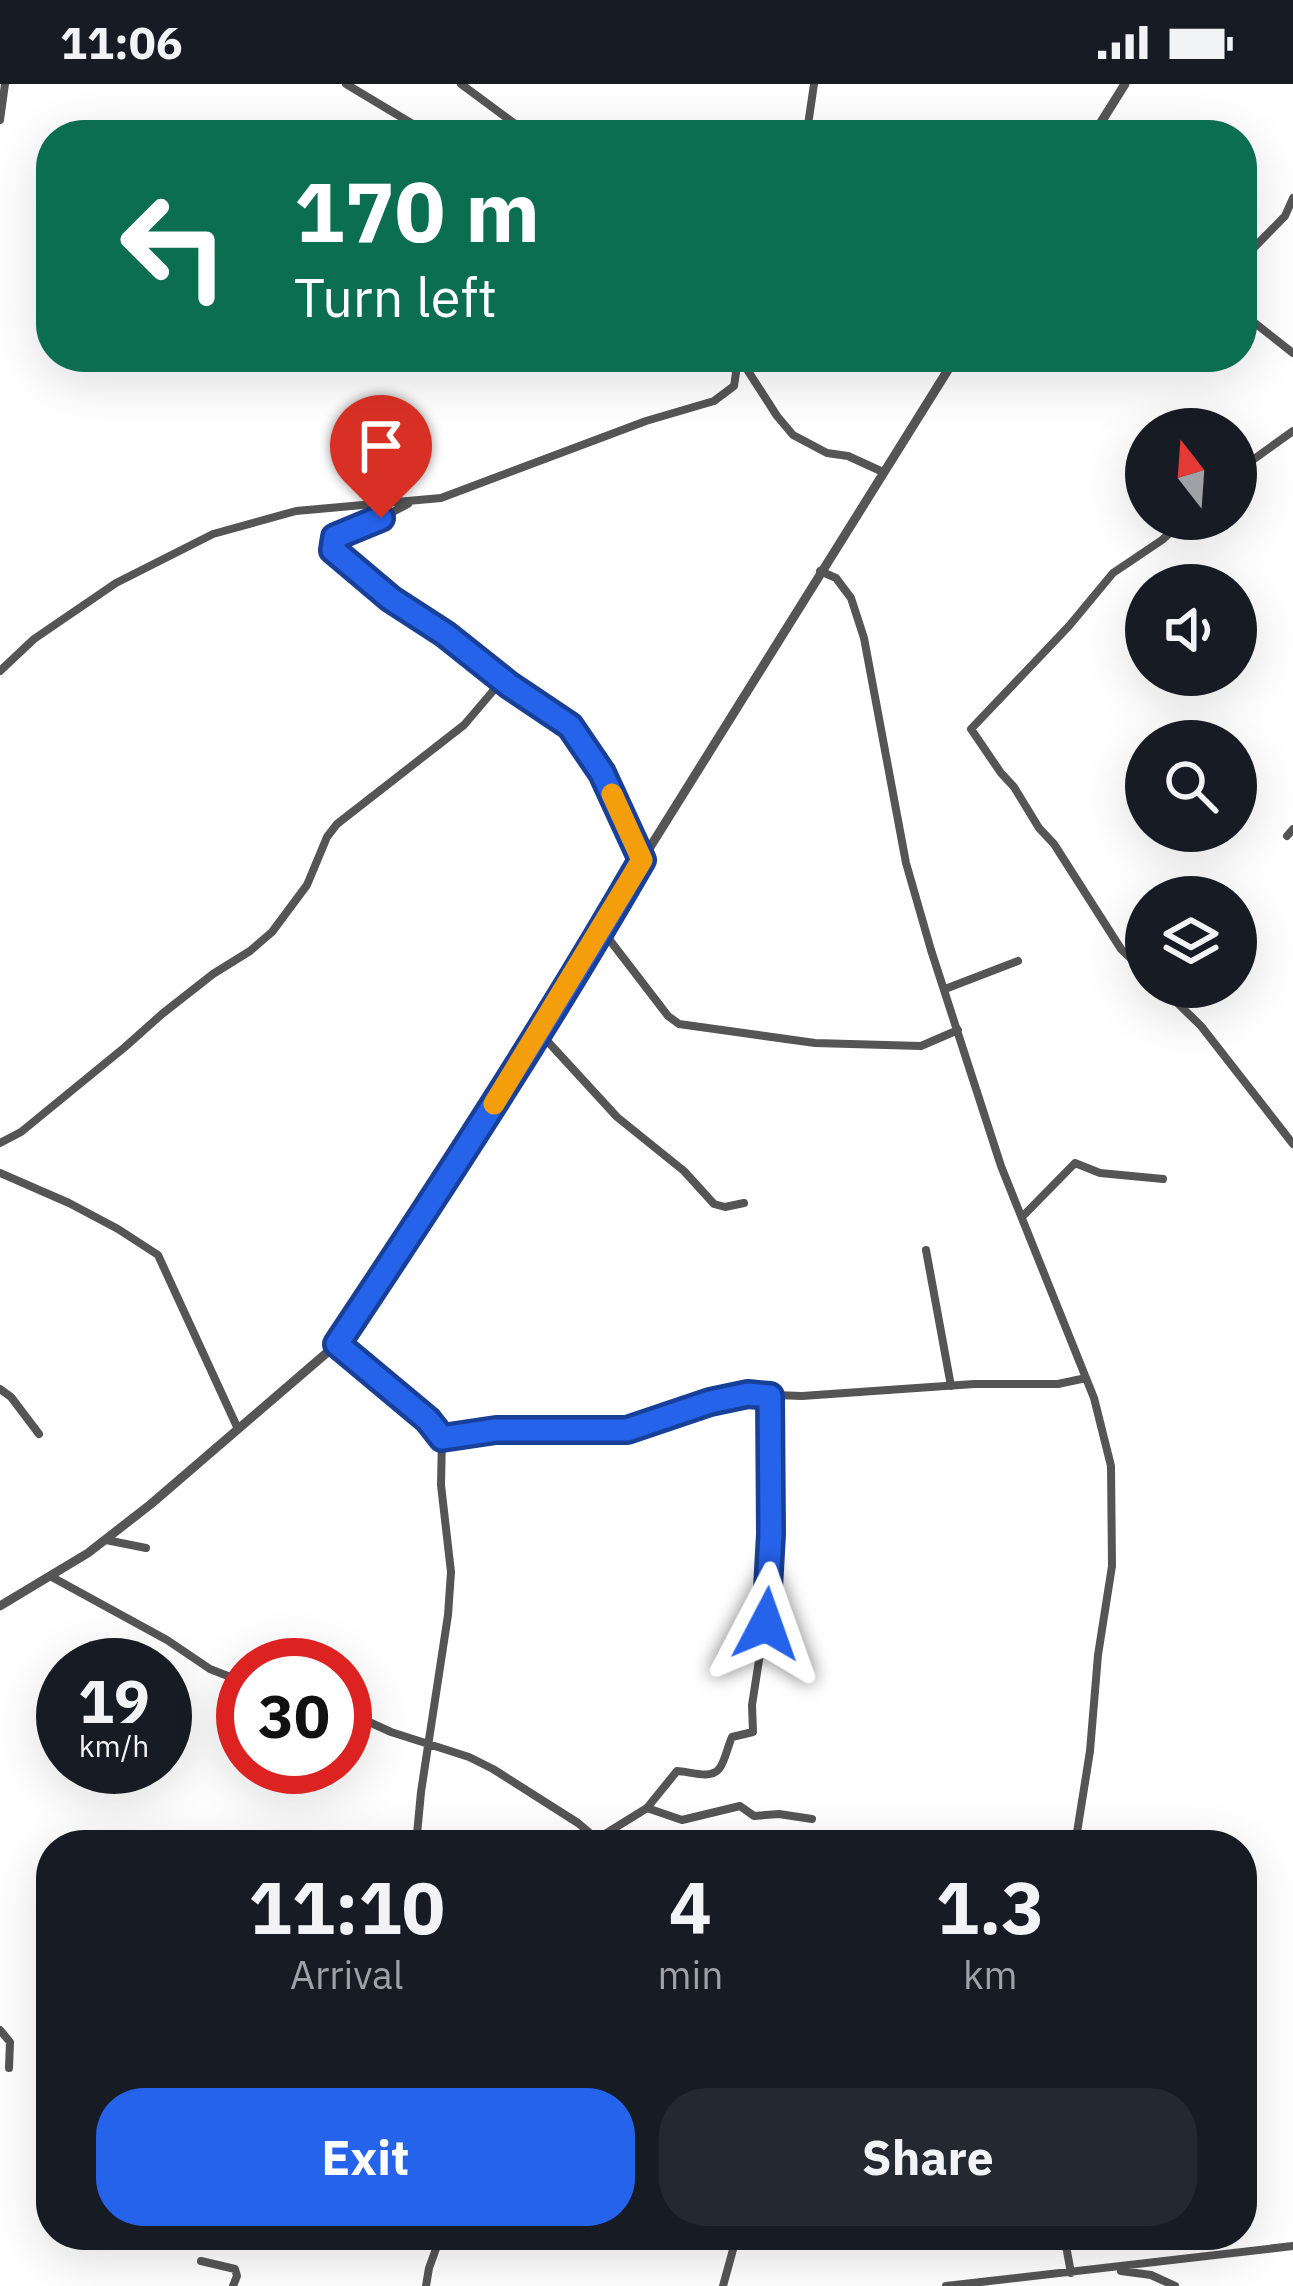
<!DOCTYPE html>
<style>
:root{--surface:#171b24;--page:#242831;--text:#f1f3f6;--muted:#9ea1a6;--accent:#2563eb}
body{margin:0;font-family:"IBM Plex Sans",sans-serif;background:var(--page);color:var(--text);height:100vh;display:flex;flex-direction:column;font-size:45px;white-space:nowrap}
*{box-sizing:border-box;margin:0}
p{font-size:39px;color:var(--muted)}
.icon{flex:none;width:66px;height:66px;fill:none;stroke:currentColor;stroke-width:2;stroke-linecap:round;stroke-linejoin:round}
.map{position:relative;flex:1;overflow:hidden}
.drawer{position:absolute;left:36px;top:1746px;width:1221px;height:420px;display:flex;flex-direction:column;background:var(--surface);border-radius:48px;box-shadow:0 12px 48px #0002}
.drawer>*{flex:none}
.guide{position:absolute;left:36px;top:36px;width:1221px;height:252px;border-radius:48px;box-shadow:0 12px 48px #0002;background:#0b6e4f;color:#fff;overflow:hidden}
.needle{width:78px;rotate:343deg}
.controls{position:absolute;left:1125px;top:324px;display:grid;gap:24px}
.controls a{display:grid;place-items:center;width:132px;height:132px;border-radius:50%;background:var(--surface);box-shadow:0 12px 48px #0002;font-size:60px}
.speed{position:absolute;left:36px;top:1554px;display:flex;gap:24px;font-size:60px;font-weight:700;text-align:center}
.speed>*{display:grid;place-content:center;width:156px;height:156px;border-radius:50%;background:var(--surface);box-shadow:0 12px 48px #0002;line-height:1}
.speed small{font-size:30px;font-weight:400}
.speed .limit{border:18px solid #d22;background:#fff;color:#111}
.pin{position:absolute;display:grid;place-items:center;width:102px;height:102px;color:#fff;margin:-123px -51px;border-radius:50% 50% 50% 0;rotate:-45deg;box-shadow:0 0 12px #0007}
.pin .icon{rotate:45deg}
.me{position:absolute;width:132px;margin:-66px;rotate:4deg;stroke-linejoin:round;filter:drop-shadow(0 0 9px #0008)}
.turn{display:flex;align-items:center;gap:42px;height:252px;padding:0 60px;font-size:54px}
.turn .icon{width:156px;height:156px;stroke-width:2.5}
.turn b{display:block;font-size:84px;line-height:102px}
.eta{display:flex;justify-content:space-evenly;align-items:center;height:204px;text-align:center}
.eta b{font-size:72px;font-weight:700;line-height:84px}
.primary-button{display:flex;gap:24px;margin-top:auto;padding:24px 60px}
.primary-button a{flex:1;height:138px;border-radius:48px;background:var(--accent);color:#fff;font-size:48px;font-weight:700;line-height:138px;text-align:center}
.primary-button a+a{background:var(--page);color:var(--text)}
.status{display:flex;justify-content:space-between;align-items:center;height:84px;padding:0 60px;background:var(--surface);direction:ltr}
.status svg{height:33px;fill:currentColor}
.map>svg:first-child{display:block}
</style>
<div class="status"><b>11:06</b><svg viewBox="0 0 49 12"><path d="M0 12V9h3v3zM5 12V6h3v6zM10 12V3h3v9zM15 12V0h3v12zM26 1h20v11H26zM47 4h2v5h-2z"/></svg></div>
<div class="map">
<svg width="1293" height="2202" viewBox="0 0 1293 2202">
<rect width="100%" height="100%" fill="#fff"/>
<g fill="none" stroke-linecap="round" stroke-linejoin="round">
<path stroke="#555" stroke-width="8" d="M346 0 431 51
M461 0 530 51
M0 36 5 0
M802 51 808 41 814 0
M1242 176 1285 132 1293 114
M1242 229 1293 269
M739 273 777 332 793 351 827 369 848 372 883 388
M1236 388 1293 347
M408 420 381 434 340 450 335 453 333 466 391 515 444 550 508 600
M820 487 836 494 851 514 864 554 906 779 931 866 1001 1082 1094 1314 1111 1382 1112 1482 1098 1571 1090 1667 1075 1761
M0 587 34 555 116 499 213 450 296 427 441 414 646 337 714 317 734 302 736 289 732 273
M1287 752 1293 745
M602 846 668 932 679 940 815 959 921 962 958 946
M1146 889 1121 865 1054 760 1039 744 1014 703 1001 689 971 645 1069 542 1113 489 1162 456 1185 435
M1161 903 1201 942 1293 1060
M945 905 1018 877
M539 948 617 1033 684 1087 714 1120 725 1123 744 1119
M0 1059 21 1048 125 963 162 930 213 890 250 867 272 848 307 801 327 753 337 740 464 641 499 600 509 601 570 642 580 655 601 689 642 775
M0 1089 69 1119 118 1145 158 1171 238 1345
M1022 1133 1075 1079 1100 1089 1163 1095
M926 1166 951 1302
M337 1260 429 1336 442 1354 441 1401 451 1488 448 1531 421 1708 416 1761
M0 1305 11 1313 39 1350
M442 1354 496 1346 627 1345 645 1342 684 1325 749 1310 802 1312 974 1300H1058L1086 1294
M106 1456 146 1464
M50 1492 167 1556 210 1585 243 1598
M345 1627 391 1648 469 1673 493 1685 578 1739 604 1761
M647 1724 682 1736 740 1722 754 1732 779 1730 812 1735
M985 1754 1009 1761
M597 1755 647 1724 677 1687C689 1687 710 1696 719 1685 725 1678 728 1661 732 1653L753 1648 752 1621 769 1512 770 1312
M0 1946 10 1958 9 1984
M1064 2151 1071 2189
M201 2177 235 2185 237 2192 233 2202
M1121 2187 1151 2191 1175 2202
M426 2202 429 2184 441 2151
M723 2202 737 2151
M946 2202 1293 2162"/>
<path stroke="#555" stroke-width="9" d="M1093 51 1125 0
M0 1522 88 1469 151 1420 337 1260 436 1111 539 948 642 776 956 273"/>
</g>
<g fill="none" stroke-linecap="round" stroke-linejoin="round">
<defs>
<path id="route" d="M381 434 335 453 333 466 391 515 445 550 509 601 570 642 602 689 642 776C547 941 443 1101 337 1260L428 1336 442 1354 496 1346H627L710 1318 748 1310 770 1312 771 1450 766 1540"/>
</defs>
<use href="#route" stroke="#184099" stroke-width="30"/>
<use href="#route" stroke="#2563eb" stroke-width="21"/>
<path stroke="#f59e0b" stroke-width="21" d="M494 1020 642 776 612 710"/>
</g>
</svg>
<div class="controls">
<a><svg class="needle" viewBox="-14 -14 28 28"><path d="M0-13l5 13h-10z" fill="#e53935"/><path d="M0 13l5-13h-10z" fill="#9ea1a6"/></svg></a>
<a><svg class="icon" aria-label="sound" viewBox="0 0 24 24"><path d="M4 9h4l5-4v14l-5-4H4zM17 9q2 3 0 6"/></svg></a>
<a><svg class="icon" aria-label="search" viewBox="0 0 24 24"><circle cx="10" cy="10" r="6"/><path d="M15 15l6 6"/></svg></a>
<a><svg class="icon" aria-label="layers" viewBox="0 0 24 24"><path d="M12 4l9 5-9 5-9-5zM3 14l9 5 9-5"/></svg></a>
</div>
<div class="speed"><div>19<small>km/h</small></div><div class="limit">30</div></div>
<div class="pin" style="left:381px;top:434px;background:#d93025"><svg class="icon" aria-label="arrive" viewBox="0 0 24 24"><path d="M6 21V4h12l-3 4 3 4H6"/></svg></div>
<svg class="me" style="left:766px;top:1540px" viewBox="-20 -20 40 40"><path d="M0-17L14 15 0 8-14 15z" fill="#2563eb" stroke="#fff" stroke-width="4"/></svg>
<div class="guide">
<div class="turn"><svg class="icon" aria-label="left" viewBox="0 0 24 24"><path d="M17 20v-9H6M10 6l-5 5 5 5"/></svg><div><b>170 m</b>Turn left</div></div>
</div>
<section class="drawer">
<div class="eta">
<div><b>11:10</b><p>Arrival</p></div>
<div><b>4</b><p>min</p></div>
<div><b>1.3</b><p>km</p></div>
</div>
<div class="primary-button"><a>Exit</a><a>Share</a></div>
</section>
</div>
